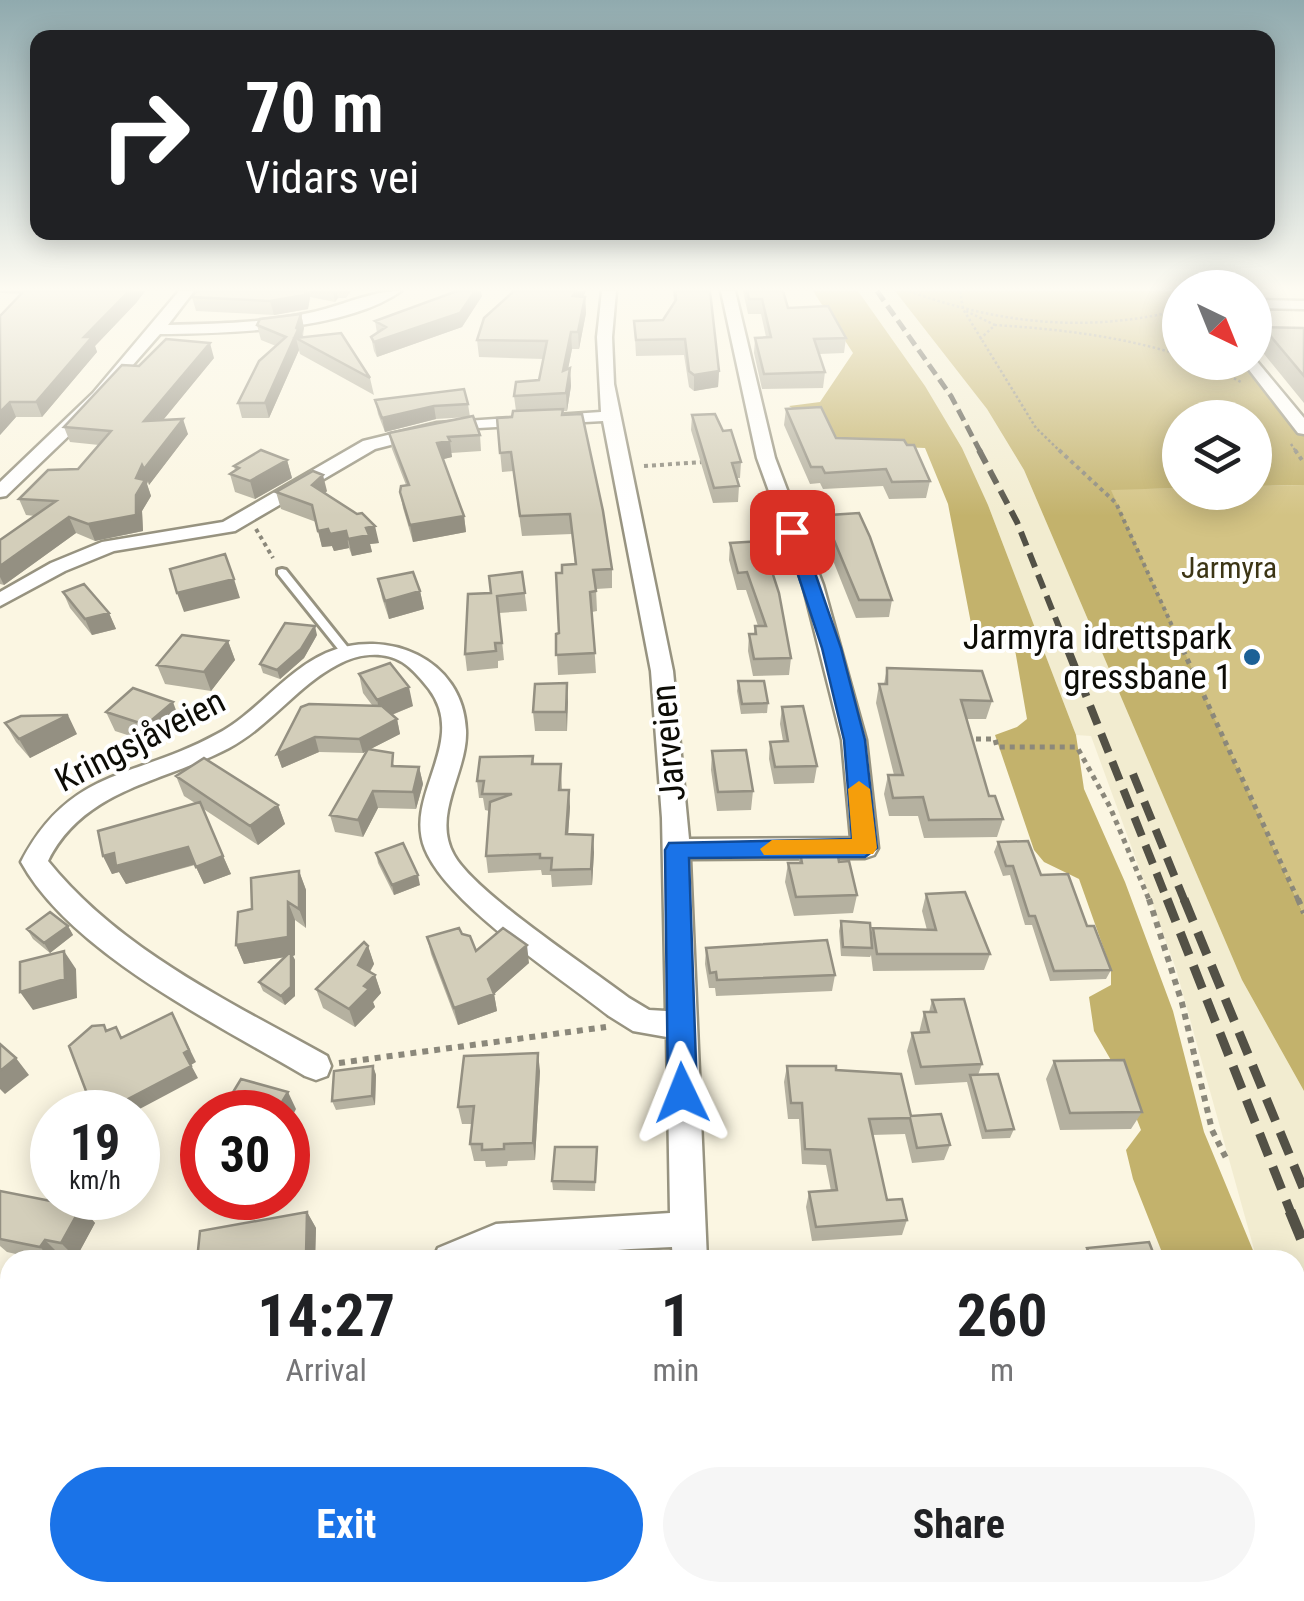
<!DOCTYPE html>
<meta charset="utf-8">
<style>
:root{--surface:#fff;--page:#f6f6f6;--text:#202124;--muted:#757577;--accent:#1a73e8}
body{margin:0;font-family:"Roboto Condensed",sans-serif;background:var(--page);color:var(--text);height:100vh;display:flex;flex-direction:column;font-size:38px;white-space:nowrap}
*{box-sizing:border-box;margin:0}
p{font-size:32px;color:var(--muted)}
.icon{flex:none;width:55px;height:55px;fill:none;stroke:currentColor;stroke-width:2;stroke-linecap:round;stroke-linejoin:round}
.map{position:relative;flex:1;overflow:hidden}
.panel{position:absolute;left:0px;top:1250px;width:1305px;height:352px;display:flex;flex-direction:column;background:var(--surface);border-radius:30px 30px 0 0;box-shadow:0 5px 25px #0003}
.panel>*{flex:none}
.banner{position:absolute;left:30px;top:30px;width:1245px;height:210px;border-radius:20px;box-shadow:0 5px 25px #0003;background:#202124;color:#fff;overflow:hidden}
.needle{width:65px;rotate:137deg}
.fabs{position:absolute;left:1162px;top:270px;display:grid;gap:20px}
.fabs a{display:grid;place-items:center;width:110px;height:110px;border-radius:50%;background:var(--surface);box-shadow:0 5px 25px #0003;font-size:50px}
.speed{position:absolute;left:30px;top:1090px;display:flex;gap:20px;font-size:50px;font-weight:700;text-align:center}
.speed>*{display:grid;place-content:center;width:130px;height:130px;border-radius:50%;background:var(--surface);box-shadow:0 5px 25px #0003;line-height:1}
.speed small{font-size:25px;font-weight:400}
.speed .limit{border:15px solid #d22;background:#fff;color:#111}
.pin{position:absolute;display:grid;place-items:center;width:85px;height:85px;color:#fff;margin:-42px;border-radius:20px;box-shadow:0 5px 15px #0006}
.me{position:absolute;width:110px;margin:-55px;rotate:358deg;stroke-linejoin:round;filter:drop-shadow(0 0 8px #0008)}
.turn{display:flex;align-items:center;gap:35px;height:210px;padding:0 50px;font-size:45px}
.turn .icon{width:130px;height:130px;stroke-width:2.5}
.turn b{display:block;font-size:70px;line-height:85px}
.eta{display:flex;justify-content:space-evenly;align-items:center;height:170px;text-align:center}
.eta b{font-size:60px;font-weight:700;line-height:70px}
.button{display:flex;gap:20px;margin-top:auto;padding:20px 50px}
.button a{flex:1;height:115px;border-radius:60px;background:var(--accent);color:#fff;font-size:40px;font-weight:700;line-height:115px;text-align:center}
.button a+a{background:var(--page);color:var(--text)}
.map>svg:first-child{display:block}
</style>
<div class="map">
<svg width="1304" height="1601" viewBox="0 0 1304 1601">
<rect width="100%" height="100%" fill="#fbf6e2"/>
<path fill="#f2ecd0" d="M858 291H895L987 409 1024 470 1242 980 1304 1091V1534L1295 1514V1260H1257L1176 969 1091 736 1076 735 988 505 941 414Z"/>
<path fill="#d3c384" d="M1304 485V915L1110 489 1180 488V492H1255V486Z"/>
<path fill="#c3b26c" d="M813 291H858L925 386 962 448 988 505 1076 735 1084 789 1125 882 1173 1011 1204 1132 1257 1260H1165L1133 1179 1126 1150 1141 1130 1119 1074 1094 1031 1089 997 1111 985V969L1079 879 1044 862 1034 850 995 735 1017 727 1027 719 1014 644H975L948 504 925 448 849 445 789 406 820 402 853 353Z
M895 291H1180V362L1250 363 1304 429V485L1255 486V418H1180V488L1111 490 1304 915V1091L1242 980 1024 470 987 409Z"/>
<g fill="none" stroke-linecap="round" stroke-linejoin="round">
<defs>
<path id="service" d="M282 569 286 570 350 650 351 652 350 654H342L278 574V570Z
M1004 1592H1025L1027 1601H1005Z"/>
<path id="minor" d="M179 291H194L168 325C215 324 263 323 309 313 340 307 369 291 401 291 345 331 228 333 160 334L81 424 6 496 0 497V482L93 393Z
M602 291H616L612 337 614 384 673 671 689 839 851 838 842 740 803 585 757 458 721 291H735L775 458 823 585 866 740 878 848 874 855 865 858 690 859 707 1260H673L672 1247C592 1250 512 1260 433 1260L438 1248 496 1224 670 1213 667 1037 633 1031 609 1016C560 977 447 904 425 849 403 795 469 742 429 689 421 679 413 669 402 662 382 650 357 654 337 665 297 686 270 726 229 748 165 782 84 788 48 861 120 950 228 1001 327 1056L331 1066 327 1076 316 1080 305 1076C217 1024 71 953 21 862 70 767 135 779 217 734 257 713 284 672 326 653 386 627 463 658 466 730 468 772 431 814 454 855 475 893 590 968 629 998L649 1010 666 1011 662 818 651 671 603 421 478 428 437 433 375 449 235 531 114 551 65 571 0 606V592L51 563 102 542 223 522 363 441 437 423 601 412 597 337Z
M1255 300 1304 301V309L1255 308Z
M1255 359 1304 418V434L1298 433 1243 362H1255Z
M151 1592H194L190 1601H148Z
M702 1592H744V1601H702Z"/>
</defs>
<use href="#service" stroke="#979380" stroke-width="6"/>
<use href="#minor" stroke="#979380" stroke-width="5"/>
<path stroke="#8b887b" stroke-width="2.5" stroke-dasharray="2.5 2.5" stroke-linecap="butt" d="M909 291C999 324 1087 333 1180 310
M960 291 963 309 1036 428 1062 453
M966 311 995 325
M980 339 995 325C1058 329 1119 336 1180 355
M1203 362 1241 382
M1291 444 1297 453"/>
<path stroke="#8b887b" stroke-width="4" stroke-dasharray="4 4" stroke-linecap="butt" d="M1059 450 1116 503 1184 652
M1295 450 1304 463
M644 466 703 462
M256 529 273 558"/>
<path stroke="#8b887b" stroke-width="5" stroke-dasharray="5 5" stroke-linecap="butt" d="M1183 650 1299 902
M966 739H995L997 747H1077L1110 807 1150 902"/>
<path stroke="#8b887b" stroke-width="6" stroke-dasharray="6 6" stroke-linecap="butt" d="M1149 899 1182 1003 1212 1130 1228 1162
M1298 899 1304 913
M339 1063 606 1027"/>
<path stroke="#8b887b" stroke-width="8" stroke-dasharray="8 8" stroke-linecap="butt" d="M0 1313 10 1315
M1301 1345 1304 1381"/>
<use href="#service" fill="#fff" fill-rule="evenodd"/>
<use href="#minor" fill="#fff" fill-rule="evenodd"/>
<path stroke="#535146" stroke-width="5" stroke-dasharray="12 6" stroke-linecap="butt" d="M877 291 951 396 981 453"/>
<path stroke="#535146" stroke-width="6" stroke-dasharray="15 8" stroke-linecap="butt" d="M979 450 1017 522 1069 652"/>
<path stroke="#535146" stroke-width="8" stroke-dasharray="20 10" stroke-linecap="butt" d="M1068 650 1168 902
M1133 774 1185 902"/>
<path stroke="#535146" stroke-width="9" stroke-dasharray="24 12" stroke-linecap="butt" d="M1167 899 1291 1213
M1184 899 1304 1190"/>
<path stroke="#535146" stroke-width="11" stroke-dasharray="30 15" stroke-linecap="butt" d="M1290 1211 1304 1245"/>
</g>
<path fill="#b5b1a0" d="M0 291H145L136 303 95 346 97 352 42 417H16L0 435 22 294 0 293Z
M196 291H351L346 298H338L335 302 310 297 308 309 274 315 196 311 192 297Z
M514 291H586L583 297H585L586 313 579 349H572L568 369 570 368 571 386 567 411H563L612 569V588L596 589 597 611 592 612 596 673 558 675 556 634 559 633 562 573 575 565 572 534 522 536 513 471 502 472 497 418 512 417 516 411 514 396 539 380 544 359 479 357 477 340Z
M673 291H710L719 371 718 387 694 391 689 387 684 355 636 356 634 321 663 320 674 303Z
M743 291H783L788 308 846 338 844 353 819 354 825 372 823 388 762 389 754 353 755 338 766 337 761 314H748Z
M482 296 462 327 377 357 374 351 371 337 377 333 375 321Z
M301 314 304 328 303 337 370 378 374 395 300 354 299 350 269 418H242L238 403 276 346 261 340 257 325Z
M1263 327 1304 328V403L1256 344Z
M214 358 163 420 188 434 149 485 148 481 147 484 151 496 142 511 143 531 95 541 76 533 4 585 0 584V540L35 516 26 515 19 499 78 469 99 445 70 442 64 427 139 366Z
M375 400 468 404 470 417 480 435 481 451 451 453 452 457 443 459 464 516 466 532 413 542 403 508 400 492 406 485 392 449 389 433 468 417 436 419 385 432 378 414Z
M786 409 836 438 930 481 926 498 889 499 883 486 823 489 820 483 810 484 784 425Z
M692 415 741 462 740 478H737L739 486 738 502 713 503 691 430Z
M287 460 292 478 255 499 235 492 230 474 235 470 234 466Z
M327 491 325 493 379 543 370 544 372 552 352 556 349 548 334 551 332 546 322 547 316 522 281 509 276 492Z
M830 515 892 600 889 617 856 618 824 538 826 521H829Z
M762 541 791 658 789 675 753 676 748 651 749 634H754L755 626H758L746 590H737L729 560 730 543Z
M522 572 527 611 499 613 504 660 498 661V668L467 671 465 654 491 593Z
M378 579 420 591 424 609 389 619 382 598Z
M63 592 109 613 116 629 92 635 70 608Z
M317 635 304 658 280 679 263 673 260 664Z
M228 641 235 660 211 691 165 684 157 665Z
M887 668 992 701 986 719H966L989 796 1003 819 997 837 924 838 918 816H889L884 794 888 775H894L876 703 879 684H884Z
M359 674 413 706 392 715 397 719 400 734 370 749 396 766 419 767 423 784 416 809 378 808 363 837 335 832 330 815 367 751 363 753 319 752 282 768 277 754 372 705 363 693Z
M738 681 768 703 767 713 741 714 737 691Z
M567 683V731H535L533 712Z
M782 707 817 766 814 783 774 784 769 759 770 742 783 741 780 724Z
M106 712 180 721 155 744 115 731Z
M5 723 77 734 30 758 16 742Z
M712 751 753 791 751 810 717 811 711 770Z
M533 756 534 764H561L562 790 570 807 568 834 594 852 592 885 552 887 551 875H542L541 870 488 873 486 856 489 811 485 810 483 798H479L477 781Z
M176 776 278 805 285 824 258 845 202 808 231 874 204 884 195 865 126 884 119 872 112 874 103 856 195 803 184 796Z
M998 842 1041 875 1087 926 1111 970 1106 979 1050 981 1032 925H1025L1010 875 1003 876 994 852Z
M800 852 839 862 857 895 853 913 794 916 785 882 788 863H799Z
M376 853 420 885 394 895 378 863Z
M299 871 306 890V928L295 920V955L293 956 295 960V996L285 1005 263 991 259 982 285 957 244 964 236 945 252 909Z
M926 894 990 954 984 970 873 971 871 955 870 957 841 956 839 931 841 921 871 938 873 928 927 930 922 911Z
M68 926 73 935 50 953 33 939 27 929Z
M462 934 476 951 529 963 494 994 497 1011 458 1025 431 954 427 937Z
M368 946 374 964 370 972 375 975 381 993 373 1002 375 1007 355 1027 323 1008 316 989Z
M706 948 835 975 832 991 716 996 715 988H709L705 964Z
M932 1000 982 1064 978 1075 1014 1129 1010 1138 982 1139 967 1082 915 1085 907 1051 912 1033H919L924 1012H929Z
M1054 1061 1142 1112 1131 1129 1060 1130 1046 1079Z
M373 1066 376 1075 375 1105 336 1110 332 1101Z
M787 1066 836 1070 911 1116 950 1145 944 1160 912 1163 905 1134 872 1135 887 1200 907 1220 902 1235 812 1241 806 1207 809 1192 831 1191 826 1165 802 1164 799 1119H788L784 1082Z
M540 1071 535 1160 508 1161 507 1166 486 1167 485 1161H474L470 1144 472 1124H462L458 1107Z
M597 1147 595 1191 553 1190 552 1181Z
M0 1191 81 1207 95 1223 76 1258 60 1255 57 1260H42L7 1252 0 1246Z
M307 1212 316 1228 315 1260H197Z
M1087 1248 1156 1260H1079Z
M1295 1441H1304V1510L1295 1482Z
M204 1592H255L210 1598Z
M892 1592H954L948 1598 903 1601H894Z
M1054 1592H1189L1192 1601H1047L1046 1598Z"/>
<path fill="#949082" d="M129 291H145L136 303 95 346 97 352 42 417 36 402 84 337Z
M306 291H309L310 297 308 309 274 315 270 301Z
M333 291H336L338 298 335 302Z
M475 291H481L482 296 462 327 377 357 374 342Z
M576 291H586L574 313 573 296Z
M585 297 586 313 579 349 578 332Z
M301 314 304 328 302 334 304 339 296 338 299 350 269 418 265 403Z
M571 332 572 349 564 389 563 371Z
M210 343 214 358 150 436 144 421Z
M570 368 571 386 567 411 566 393Z
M719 371 718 387 694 391V375Z
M10 402 16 417 0 435V412Z
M434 406 436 419 385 432 382 418Z
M183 419 188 434 149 485 148 481 147 484 151 496 142 511 143 531 95 541 88 524 136 478 142 465Z
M450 441 452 457 440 460 437 443Z
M287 460 292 478 255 499 250 481Z
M323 475 327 491 316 502 312 485Z
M464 516 466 532 413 542 410 525Z
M69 517 76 533 4 585 0 577V566Z
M375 526 379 543 370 544 372 552 352 556 348 539 366 528Z
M328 529 346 531 349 548 334 551 332 546 322 547 318 531Z
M234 579 240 598 184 612 177 593Z
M420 591 424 609 389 619 385 601Z
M109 613 116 629 92 635 85 619Z
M315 626 317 635 304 658 280 679 277 670Z
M228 641 235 660 211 691 204 672Z
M567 683 568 702 567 731 566 712Z
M409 687 413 706 381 719 377 700Z
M173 702 180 721 155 744 146 725Z
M68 715 77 734 30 758 19 739Z
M397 719 400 734 363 753 359 739Z
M315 737 319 752 282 768 277 754Z
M419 767 423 784 416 809 413 792Z
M569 790 570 807 567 851 566 834Z
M373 791 378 808 363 837 358 820Z
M278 805 285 824 258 845 250 826Z
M593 835 594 852 592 885 591 869Z
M188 847 196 864 126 884 119 872 112 874 103 856 114 853Z
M223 856 231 874 204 884 196 867Z
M299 871 306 890V928L299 909Z
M418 875 420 885 394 895 392 885Z
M288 902 295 920V955L293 956 295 960V996L285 1005 281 996 291 956 244 964 236 945Z
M68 926 73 935 50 953 44 943Z
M527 945 529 963 494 994 497 1011 458 1025 454 1008Z
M368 946 374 964 363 983 358 965Z
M64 951 76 969 77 998 33 1010 20 992Z
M375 975 381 993 373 1002 375 1007 355 1027 349 1009 364 986Z
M172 1013 196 1062 191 1065 198 1078 134 1112H103L184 1053Z
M538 1053 540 1071 535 1160 533 1143Z
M16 1058 29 1075 5 1094 0 1089V1071Z
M373 1066 376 1075 375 1105 372 1096Z
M288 1092 296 1109 288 1125V1112H276Z
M81 1207 95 1223 76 1258 61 1243Z
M307 1212 316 1228 315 1260H309L306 1255Z
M45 1240 60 1255 57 1260H52L40 1247Z"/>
<path fill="#d3ceba" stroke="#949082" stroke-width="2.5" d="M24 291H129L84 337H92L36 402H10L0 412V316Z
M196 291H306L305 295 270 301 192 297Z
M457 291H475L460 313 374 342 371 337 386 327 375 321Z
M514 291H576L573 296 585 297 578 332H571L563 371 570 368 566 393 514 396 516 382 539 380 547 341 477 340 484 318Z
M675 291H710L719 371 694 375 689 371 685 339 636 340 634 321 663 320 676 300Z
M747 291H783L788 308 828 306 846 338 814 339 825 372 764 374 755 338 771 337 762 299H749Z
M301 314 296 329 300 325 265 403H238L259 361 286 337 257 325 260 319Z
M1263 327 1304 328V376Z
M341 333 370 378 296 338Z
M166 339 210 343 144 421 183 419 144 469 142 465 136 478 145 480 136 495V515L88 524 69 517 0 566V540L56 501 19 499 48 470 78 469 111 431 64 427 122 365 139 366Z
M464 389 468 404 434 406 382 418 375 400Z
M821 407 836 438 904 440 907 445H914L930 481 892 482 886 469 825 473 822 467H811L786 409Z
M563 409 562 415 582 414 603 511 612 569 593 570 596 591 590 592 595 653 556 655V634L559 633 556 573H562V565L576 564 570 514 520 516 511 452 500 453 497 418 512 417 513 411Z
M715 414 723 431 731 430 741 462 732 463 739 486 714 488 692 415Z
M473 416 480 435 448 437 450 441 437 443 464 516 410 525 400 492 401 486 409 485 389 433Z
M261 450 287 460 250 481 230 474 239 468 234 466Z
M313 471 323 475 312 485 357 514 362 513 375 526 366 528 369 535 348 539 346 531 330 534 328 529 318 531 312 505 276 492Z
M859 513 870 537 892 600H859L826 521H832L830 515Z
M762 541 779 593 791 658 754 659 749 634H756L755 626H766L747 572 738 573 730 543Z
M225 554 234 579 177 593 170 569Z
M413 572 420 591 385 601 378 579Z
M522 572 525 593 497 596 502 643H495L496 651 465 654 468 594 491 593 489 576Z
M84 584 109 613 85 619 63 592Z
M285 623 315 626 301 649 277 670 260 664Z
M182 635 228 641 204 672 157 665Z
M390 663 409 687 377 700 359 674Z
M887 668 982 671 992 701 961 700 989 796H995L1003 819 929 820 923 797 893 798 888 775H903L879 684H887Z
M738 681H764L768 703 742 704Z
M567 683 566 712H533L535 684Z
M133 688 173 702 146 725 106 712Z
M309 704 382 706 397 719 359 739 315 737 277 754 301 707Z
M803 706 817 766 775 767 770 742 788 741 782 707Z
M68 715 19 739 5 723 21 716Z
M368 749 393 753 392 766 419 767 413 792 373 791 358 820 330 815Z
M746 750 753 791 718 792 712 751Z
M533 756 532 764H561L559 790H569L566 834 593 835 591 869 551 870 552 858H540V854L486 856 490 802 512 794H482L484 781H477L480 757Z
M204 758 278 805 250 826 176 776Z
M200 802 223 856 196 867 188 847 116 866 114 853 103 856 98 831Z
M1028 841 1041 875 1068 874 1087 926H1094L1111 970 1054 971 1035 916H1029L1013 866H1006L998 842Z
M403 843 418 875 392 885 376 853Z
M837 851 839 862 849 861 857 895 796 897 788 863H802L800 852Z
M299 871V909L288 902V937L236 945 238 912 252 909 251 878Z
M965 892 990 954H877L873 928 936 930 926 894Z
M50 912 68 926 44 943 27 929Z
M841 921 870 923 872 948 843 947Z
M459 928 462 934 470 936 476 951 503 928 527 945 488 979 494 994 454 1008 427 937Z
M827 940 835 975 717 980 716 972 710 973 706 948Z
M364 942 368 946 358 965 375 975 364 986 369 989 349 1009 316 989Z
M64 951 65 979 20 992V962Z
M291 951V987L281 996 259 982Z
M964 999 982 1064 921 1067 912 1033 929 1032 924 1012H936L932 1000Z
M172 1013 189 1050 184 1053 191 1066 103 1112H94L69 1046 92 1026 104 1025 106 1031 116 1027 121 1038Z
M0 1044 16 1058 0 1071Z
M538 1053 533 1143 504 1144V1149L482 1150V1144H470L474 1106 458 1107 464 1056Z
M1124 1060 1142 1112 1070 1113 1054 1061Z
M373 1066 372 1096 332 1101 334 1071Z
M787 1066H836V1070L901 1074 911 1116 941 1114 950 1145 917 1148 910 1118 869 1119 887 1200 902 1199 907 1220 816 1227 809 1192 837 1190 830 1150 805 1149 802 1103H791Z
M998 1074 1014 1129 986 1131 970 1075Z
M241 1079 288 1092 276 1112H221Z
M555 1147H597L595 1182 552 1181Z
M0 1191 81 1207 61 1243 45 1240 40 1247 0 1239Z
M307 1212 306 1255 277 1260H197L200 1231Z
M1149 1242 1156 1260H1092L1087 1248Z
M1295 1441H1304V1476L1295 1449Z
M525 1592H620L621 1601H525Z
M899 1592H946L899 1596Z
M1059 1592H1189L1192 1601H1062Z"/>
<linearGradient id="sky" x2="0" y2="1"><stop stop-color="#90aaae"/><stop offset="0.56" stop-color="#fdfbf2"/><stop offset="1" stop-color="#fdfbf2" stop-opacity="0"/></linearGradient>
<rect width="1304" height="516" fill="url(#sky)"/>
<path fill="#1a73e8" stroke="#114b97" stroke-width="2.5" d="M792 527 801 532 841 648 865 740 877 848 865 857 689 858 697 1093 692 1102 682 1106 672 1102 668 1093 665 850 669 843 852 839 844 740 822 648 784 532Z"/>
<path fill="#f59e0b" d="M859 781 870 789 877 848 873 854 764 855 760 849 772 840 852 839 848 789Z"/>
<circle fill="#1c6196" stroke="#fff" stroke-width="4" cx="1252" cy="657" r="10"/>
<g text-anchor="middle" stroke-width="8" stroke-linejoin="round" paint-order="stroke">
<g font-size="30" fill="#3c3515" stroke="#fff">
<text x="1229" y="578">Jarmyra</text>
</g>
<g font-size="35" fill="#0d0c06" stroke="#fff" text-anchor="end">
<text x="1232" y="649">Jarmyra idrettspark<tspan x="1232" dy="40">gressbane 1</tspan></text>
</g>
<g font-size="35" fill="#0d0c06" stroke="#fff">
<text transform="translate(140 740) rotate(-27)" y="12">Kringsjåveien</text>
<text transform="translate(668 743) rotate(-95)" y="12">Jarveien</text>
</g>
</g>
</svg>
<div class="fabs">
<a><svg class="needle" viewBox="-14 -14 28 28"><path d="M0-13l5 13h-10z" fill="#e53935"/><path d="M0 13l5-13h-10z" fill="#757577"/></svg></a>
<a><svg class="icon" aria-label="layers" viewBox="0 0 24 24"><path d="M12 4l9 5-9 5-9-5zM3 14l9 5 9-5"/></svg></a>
</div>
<div class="speed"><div>19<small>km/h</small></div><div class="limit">30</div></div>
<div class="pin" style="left:792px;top:532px;background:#d93025"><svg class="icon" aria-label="arrive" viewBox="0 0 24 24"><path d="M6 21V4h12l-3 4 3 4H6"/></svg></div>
<svg class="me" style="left:682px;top:1093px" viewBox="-20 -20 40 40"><path d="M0-17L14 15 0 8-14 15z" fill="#1a73e8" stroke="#fff" stroke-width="4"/></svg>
<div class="banner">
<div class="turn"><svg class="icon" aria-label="right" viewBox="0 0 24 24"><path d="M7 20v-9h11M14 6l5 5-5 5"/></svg><div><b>70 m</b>Vidars vei</div></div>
</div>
<section class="panel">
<div class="eta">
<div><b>14:27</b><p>Arrival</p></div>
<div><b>1</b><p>min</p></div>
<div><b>260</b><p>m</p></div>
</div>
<div class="button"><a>Exit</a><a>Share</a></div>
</section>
</div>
